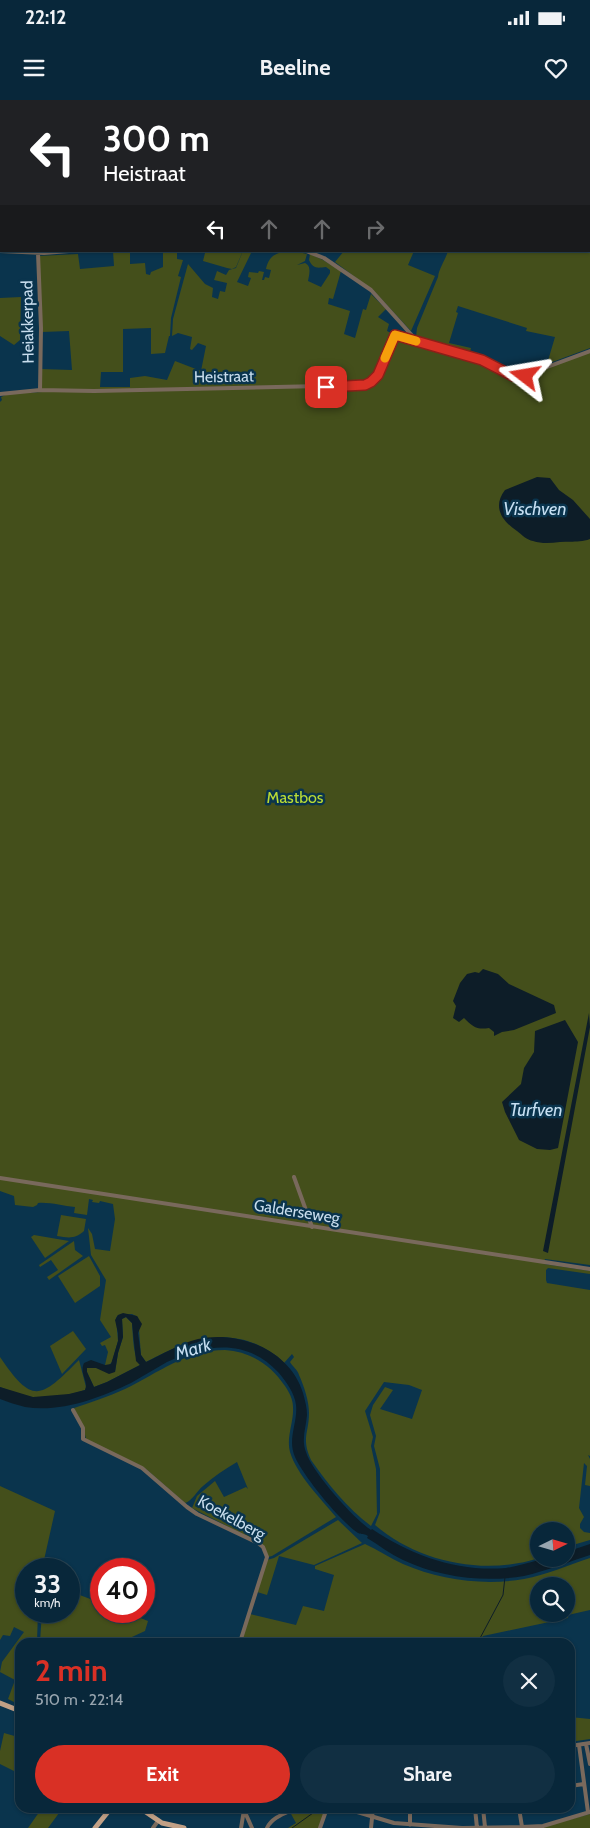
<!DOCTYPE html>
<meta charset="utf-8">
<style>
:root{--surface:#08273a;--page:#112f42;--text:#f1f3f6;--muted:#98a5af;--line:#294454;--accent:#d93025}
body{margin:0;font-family:Cabin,sans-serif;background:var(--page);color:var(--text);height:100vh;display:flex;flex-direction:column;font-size:19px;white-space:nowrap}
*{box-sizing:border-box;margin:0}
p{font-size:16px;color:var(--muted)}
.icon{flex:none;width:28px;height:28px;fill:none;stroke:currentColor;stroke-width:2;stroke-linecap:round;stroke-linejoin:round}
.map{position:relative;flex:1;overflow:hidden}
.sheet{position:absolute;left:15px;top:1538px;width:560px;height:175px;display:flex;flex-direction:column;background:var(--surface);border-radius:15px;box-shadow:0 1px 4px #0004,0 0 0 1px var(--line)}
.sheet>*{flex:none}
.top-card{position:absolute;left:0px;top:0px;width:590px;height:152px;box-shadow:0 1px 4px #0004,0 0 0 1px var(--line);background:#202124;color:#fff;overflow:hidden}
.needle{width:32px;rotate:85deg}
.buttons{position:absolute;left:530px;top:1422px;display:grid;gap:10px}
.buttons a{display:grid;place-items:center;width:45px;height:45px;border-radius:50%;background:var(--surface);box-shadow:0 1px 4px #0004,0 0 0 1px var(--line);font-size:25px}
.speed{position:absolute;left:15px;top:1458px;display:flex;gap:10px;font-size:25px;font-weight:700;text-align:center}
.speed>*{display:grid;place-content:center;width:65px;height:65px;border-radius:50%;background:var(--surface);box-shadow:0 1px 4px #0004,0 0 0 1px var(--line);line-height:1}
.speed small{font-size:12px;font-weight:400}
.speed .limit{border:8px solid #d22;background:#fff;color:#111}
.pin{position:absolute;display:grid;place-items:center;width:42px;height:42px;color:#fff;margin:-21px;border-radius:10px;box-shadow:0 2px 8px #0006}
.me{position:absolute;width:55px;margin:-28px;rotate:284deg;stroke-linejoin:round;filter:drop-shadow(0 0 4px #0008)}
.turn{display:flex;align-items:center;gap:18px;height:105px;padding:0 20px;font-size:22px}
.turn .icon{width:65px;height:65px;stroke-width:2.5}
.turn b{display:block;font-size:35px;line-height:42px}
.lanes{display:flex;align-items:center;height:48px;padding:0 20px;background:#0003;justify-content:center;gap:25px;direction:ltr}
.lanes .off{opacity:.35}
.round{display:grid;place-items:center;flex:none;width:52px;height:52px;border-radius:26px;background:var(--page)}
.head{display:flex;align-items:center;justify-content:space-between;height:85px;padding:0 20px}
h1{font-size:30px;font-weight:700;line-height:38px;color:var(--accent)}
.primary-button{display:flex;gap:10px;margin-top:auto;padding:10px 20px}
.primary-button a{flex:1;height:58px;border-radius:30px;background:var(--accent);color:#fff;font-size:20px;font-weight:700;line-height:58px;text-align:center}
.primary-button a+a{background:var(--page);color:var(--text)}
.status{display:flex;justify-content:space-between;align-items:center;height:35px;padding:0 25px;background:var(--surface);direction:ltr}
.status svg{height:14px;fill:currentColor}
header{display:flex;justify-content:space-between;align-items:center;height:65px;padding:0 20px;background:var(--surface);font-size:22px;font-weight:700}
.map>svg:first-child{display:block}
</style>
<div class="status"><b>22:12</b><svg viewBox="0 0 49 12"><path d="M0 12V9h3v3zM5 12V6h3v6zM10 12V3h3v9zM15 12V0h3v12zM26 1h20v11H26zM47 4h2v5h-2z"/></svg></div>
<header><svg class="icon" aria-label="menu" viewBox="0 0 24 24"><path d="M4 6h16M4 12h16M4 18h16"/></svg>Beeline<svg class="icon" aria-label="heart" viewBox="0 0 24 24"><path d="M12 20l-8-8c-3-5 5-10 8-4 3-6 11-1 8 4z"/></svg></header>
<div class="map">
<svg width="590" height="1728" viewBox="0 0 590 1728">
<rect width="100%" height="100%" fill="#0a344d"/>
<path fill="#444f1b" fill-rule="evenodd" d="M590 0V248L547 264 555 237 526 231 527 228 458 206 456 212 458 213 449 243 471 248 470 252 416 237 417 228 438 177C439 168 445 161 448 151H589V1H560Z
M113 151H130V164L145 163 146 174 150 175 151 172 163 167V151H177V159L183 160 178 176 181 177 171 218 170 236H169L165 253 151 254V228L123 229V272H101L100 287H130V278L145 276 167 280 175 261 201 271 206 246 198 243 192 250 190 249 192 237 178 233 172 236 173 219 188 164 205 184 213 188 212 197 218 199 220 191 225 192 227 183 214 180 217 171 226 175 229 170 236 168 243 151H252L237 182 248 186 251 178 248 177 249 172 258 173 259 171 264 172 262 180H264L265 177 269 178 271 170 266 169C270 148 290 150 307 154L305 161 297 165 305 163C312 166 309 175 308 181L321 187 330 173V170L326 167C317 168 313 169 309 160L310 154 323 160 341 171 333 199 329 198 328 204 350 211 344 234 355 238 363 209 366 210 371 194 386 209 378 217 389 224 387 231 393 234 387 247 397 236 476 260 517 277 590 252V1165L545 1159 544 1164 590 1171V1174L548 1168 546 1170V1180L547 1183 590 1190V1356L588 1355 590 1359V1386L585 1385 587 1366 584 1363 579 1408 584 1417 580 1424V1428L584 1432 590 1433V1440L566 1447V1431H539V1458C484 1476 418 1462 375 1425L380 1412V1369L374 1346 376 1336 370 1315 373 1305 385 1287 393 1290 380 1309 412 1319 422 1290 409 1285 384 1282 365 1311 373 1337 371 1346 376 1369 377 1414 371 1426C347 1408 328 1384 311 1360 301 1338 309 1333 309 1313 309 1301 304 1286 299 1275 298 1270 292 1266 290 1262L294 1257 292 1254 284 1263C277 1255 268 1250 258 1245 219 1227 181 1243 146 1262L141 1255 138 1217 132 1214 118 1215 116 1218 118 1241 112 1262 109 1265H105L108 1252 105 1245 102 1246 100 1243 111 1237 100 1220 106 1180 91 1155 88 1128 92 1134 95 1149 110 1151 115 1119 113 1104 100 1101 99 1103 92 1102 93 1100 89 1099 87 1115 74 1113 75 1107C63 1106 50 1102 38 1103L37 1105 33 1107 15 1105 14 1096 0 1091V302L2 300 1 297 8 294 42 292 40 269 72 270 69 231 42 232 38 156 78 154 80 169 114 166Z
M211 151H242V153L236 167 232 169 227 168 203 161 205 153H210Z
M344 151H414L408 165 435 176 411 231 375 192 335 162Z
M21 197 20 240 14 245 0 236V198Z
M61 1115 86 1119 84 1131C75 1139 69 1138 57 1136Z
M34 1135 69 1141 45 1158 31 1137Z
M74 1141 75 1150 83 1156 49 1180 47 1177 58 1170 51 1160 40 1167 39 1165Z
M89 1156 100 1176V1186L75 1203 58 1176Z
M126 1217 132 1223C133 1234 133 1257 140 1265L107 1282 94 1287 87 1272V1268L92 1267 115 1272 118 1253 123 1237 122 1219Z
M73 1231 86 1249 62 1274 50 1246Z
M225 1250C251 1252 270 1264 285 1286 289 1292 293 1299 293 1307 294 1322 286 1337 290 1352 297 1375 321 1399 336 1417L272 1456 268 1457 258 1442 192 1408 197 1396 215 1381 224 1397 246 1387 248 1389 237 1362C225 1369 213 1377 203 1386 197 1391 192 1401 185 1403L146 1369 86 1339 84 1330 74 1308C91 1302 108 1297 125 1289 158 1273 186 1250 225 1250Z
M0 1257C33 1306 41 1298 79 1260L86 1287 85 1290C67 1296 44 1300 26 1296 17 1294 9 1290 0 1287Z
M0 1386 55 1411 42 1469H26V1511H38L37 1542H20V1605L8 1599 15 1580 0 1572 2 1562 24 1532 14 1527 10 1536 3 1535 0 1540Z
M338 1420 362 1443 314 1465 279 1456 267 1495 257 1492 267 1460 274 1458Z
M365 1444C378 1450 390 1458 403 1464 440 1480 484 1486 524 1479 546 1475 568 1465 590 1458V1510L568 1515V1518L483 1536 479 1542H241L250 1514 296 1525 303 1506 324 1511 334 1475 315 1469V1466ZM539 1486H566V1514H539Z
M69 1491 101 1503V1511H123L148 1521 145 1531 121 1542H40L42 1511H69Z
M570 1617 590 1619V1639L570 1642Z
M20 1628V1674L0 1664V1651L4 1633 18 1637Z
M42 1708H60L62 1709 48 1728H28Z
M299 1708H326L319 1728H288L296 1723 290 1712Z
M590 1714V1728H539Z"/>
<path fill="#0d1d28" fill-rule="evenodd" d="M537 377 550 378 559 390 573 400 590 419V439C579 443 571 441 560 442 551 443 542 444 533 441 527 440 522 435 517 431 502 421 492 407 505 390Z
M483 869 498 874 509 884 554 905 556 913 514 930 502 932 494 936V932L489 928C477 930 473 927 464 918L459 922 453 918 456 906 453 901 460 883 467 874 475 872 479 873Z
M589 913 590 927 548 1153 543 1151Z
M565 920 578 942 558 1048 550 1050 537 1049 519 1040 505 1012 502 1002 521 984 524 968 534 952 535 931Z
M123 1213 137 1216 142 1224 138 1233 141 1255 146 1262C163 1254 179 1244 198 1239 239 1230 290 1250 303 1293 305 1300 307 1308 307 1315 306 1328 301 1339 306 1352 312 1372 354 1419 371 1430L372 1429C413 1456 457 1472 506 1468 519 1466 531 1462 543 1459 550 1458 559 1459 566 1459V1452L590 1444V1455C568 1462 546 1471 524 1476 484 1483 439 1477 403 1460 390 1454 379 1445 367 1438L368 1436C363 1433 362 1435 358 1433 340 1421 304 1377 295 1357 287 1339 298 1323 296 1305 295 1294 286 1281 278 1272 246 1238 206 1244 167 1262 155 1269 143 1276 131 1283 100 1298 60 1313 25 1307 17 1305 8 1302 0 1299V1287L33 1297 69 1294 85 1290C89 1281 79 1274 84 1263L91 1260 105 1265 111 1264 118 1241V1233L115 1220 118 1215ZM126 1217 132 1223 136 1261 140 1265 107 1282 94 1287 87 1272V1268H96L109 1274 115 1272 118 1253 123 1237 122 1219Z"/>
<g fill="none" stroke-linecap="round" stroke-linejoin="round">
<path stroke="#0d1d28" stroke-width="1" d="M478 1542 503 1495 505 1477
M292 1728 320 1708"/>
<path stroke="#79695c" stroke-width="4" d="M383 0 387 1
M283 1 284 0
M303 1V0
M315 1 316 0
M458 1 459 0
M0 151 44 153 69 151
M306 151 324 158 371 190 417 241
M38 153 41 228 40 290
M0 294 40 290 94 291 365 285C385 278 384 251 395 235L482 260 513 276 520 277 590 251
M294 1077 312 1127
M0 1078 590 1169
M73 1310 83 1328V1339L142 1368 187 1407 197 1414 258 1443 263 1447 267 1457 240 1542
M586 1644 590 1664
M579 1645 588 1712
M570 1646 590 1643
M570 1686 584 1684
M344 1708 394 1723 462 1728 522 1727 543 1726 590 1712
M475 1708 477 1728
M483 1708 485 1727
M519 1708 522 1727
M244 1710 252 1728
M410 1725V1708
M153 1728 158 1721
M241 1728 244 1710
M267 1728C272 1717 286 1713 296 1708
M320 1728 327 1708
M371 1728 373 1708"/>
<path stroke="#c1a086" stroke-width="5" d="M0 1603 20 1611
M140 1708 162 1723 184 1728
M95 1728 111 1708"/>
<path stroke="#638398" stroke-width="1" stroke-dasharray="10 5" stroke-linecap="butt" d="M31 1 38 0
M44 1 51 0
M0 9 1 8"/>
</g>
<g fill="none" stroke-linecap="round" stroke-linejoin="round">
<defs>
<path id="route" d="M326 287 365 285 371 282 378 275 395 235 482 260 513 276H525"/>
</defs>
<use href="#route" stroke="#8d1f18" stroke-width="12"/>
<use href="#route" stroke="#d93025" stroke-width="9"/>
<path stroke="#f59e0b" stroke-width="9" d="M385 258 395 235 416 241"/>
</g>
<g text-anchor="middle" stroke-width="5" stroke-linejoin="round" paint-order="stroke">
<g font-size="16" fill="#c8dded" stroke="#0a344d">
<text transform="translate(27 222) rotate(-91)" y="6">Heiakkerpad</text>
<text transform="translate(224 276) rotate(-1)" y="6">Heistraat</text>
<text transform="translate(297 1111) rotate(9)" y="6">Galderseweg</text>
<text transform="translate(232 1417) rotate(29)" y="6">Koekelberg</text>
</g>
<g font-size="16" fill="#bbdc35" stroke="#0a344d">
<text x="295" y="703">Mastbos</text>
</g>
<g font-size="18" font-style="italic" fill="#c6dff2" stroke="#0a344d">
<text x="535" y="415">Vischven</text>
<text x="536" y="1016">Turfven</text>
<text transform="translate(193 1249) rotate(-17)" y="6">Mark</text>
</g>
</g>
</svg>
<div class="buttons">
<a><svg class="needle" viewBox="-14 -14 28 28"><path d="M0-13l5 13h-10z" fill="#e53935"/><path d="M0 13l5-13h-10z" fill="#98a5af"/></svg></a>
<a><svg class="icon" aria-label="search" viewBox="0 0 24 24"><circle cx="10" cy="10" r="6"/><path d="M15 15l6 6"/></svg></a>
</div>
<div class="speed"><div>33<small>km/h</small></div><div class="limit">40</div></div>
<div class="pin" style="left:326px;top:287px;background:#d93025"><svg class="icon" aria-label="arrive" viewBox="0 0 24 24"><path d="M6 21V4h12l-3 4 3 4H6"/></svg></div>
<svg class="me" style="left:525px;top:276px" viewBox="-20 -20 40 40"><path d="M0-17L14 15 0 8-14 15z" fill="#d93025" stroke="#fff" stroke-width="4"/></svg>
<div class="top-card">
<div class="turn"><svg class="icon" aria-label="left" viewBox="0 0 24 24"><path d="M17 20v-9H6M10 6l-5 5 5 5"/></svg><div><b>300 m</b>Heistraat</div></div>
<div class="lanes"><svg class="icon" aria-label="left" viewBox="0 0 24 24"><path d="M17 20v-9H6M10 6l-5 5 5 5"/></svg><svg class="icon off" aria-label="ahead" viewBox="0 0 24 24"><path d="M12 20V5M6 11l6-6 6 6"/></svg><svg class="icon off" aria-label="ahead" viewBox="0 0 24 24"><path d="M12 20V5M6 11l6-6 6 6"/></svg><svg class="icon off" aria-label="right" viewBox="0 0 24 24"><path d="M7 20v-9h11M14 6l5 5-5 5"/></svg></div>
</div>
<section class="sheet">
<div class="head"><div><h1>2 min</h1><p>510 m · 22:14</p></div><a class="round"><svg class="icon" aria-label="close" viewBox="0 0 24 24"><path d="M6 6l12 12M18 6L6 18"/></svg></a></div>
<div class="primary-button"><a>Exit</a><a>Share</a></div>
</section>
</div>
